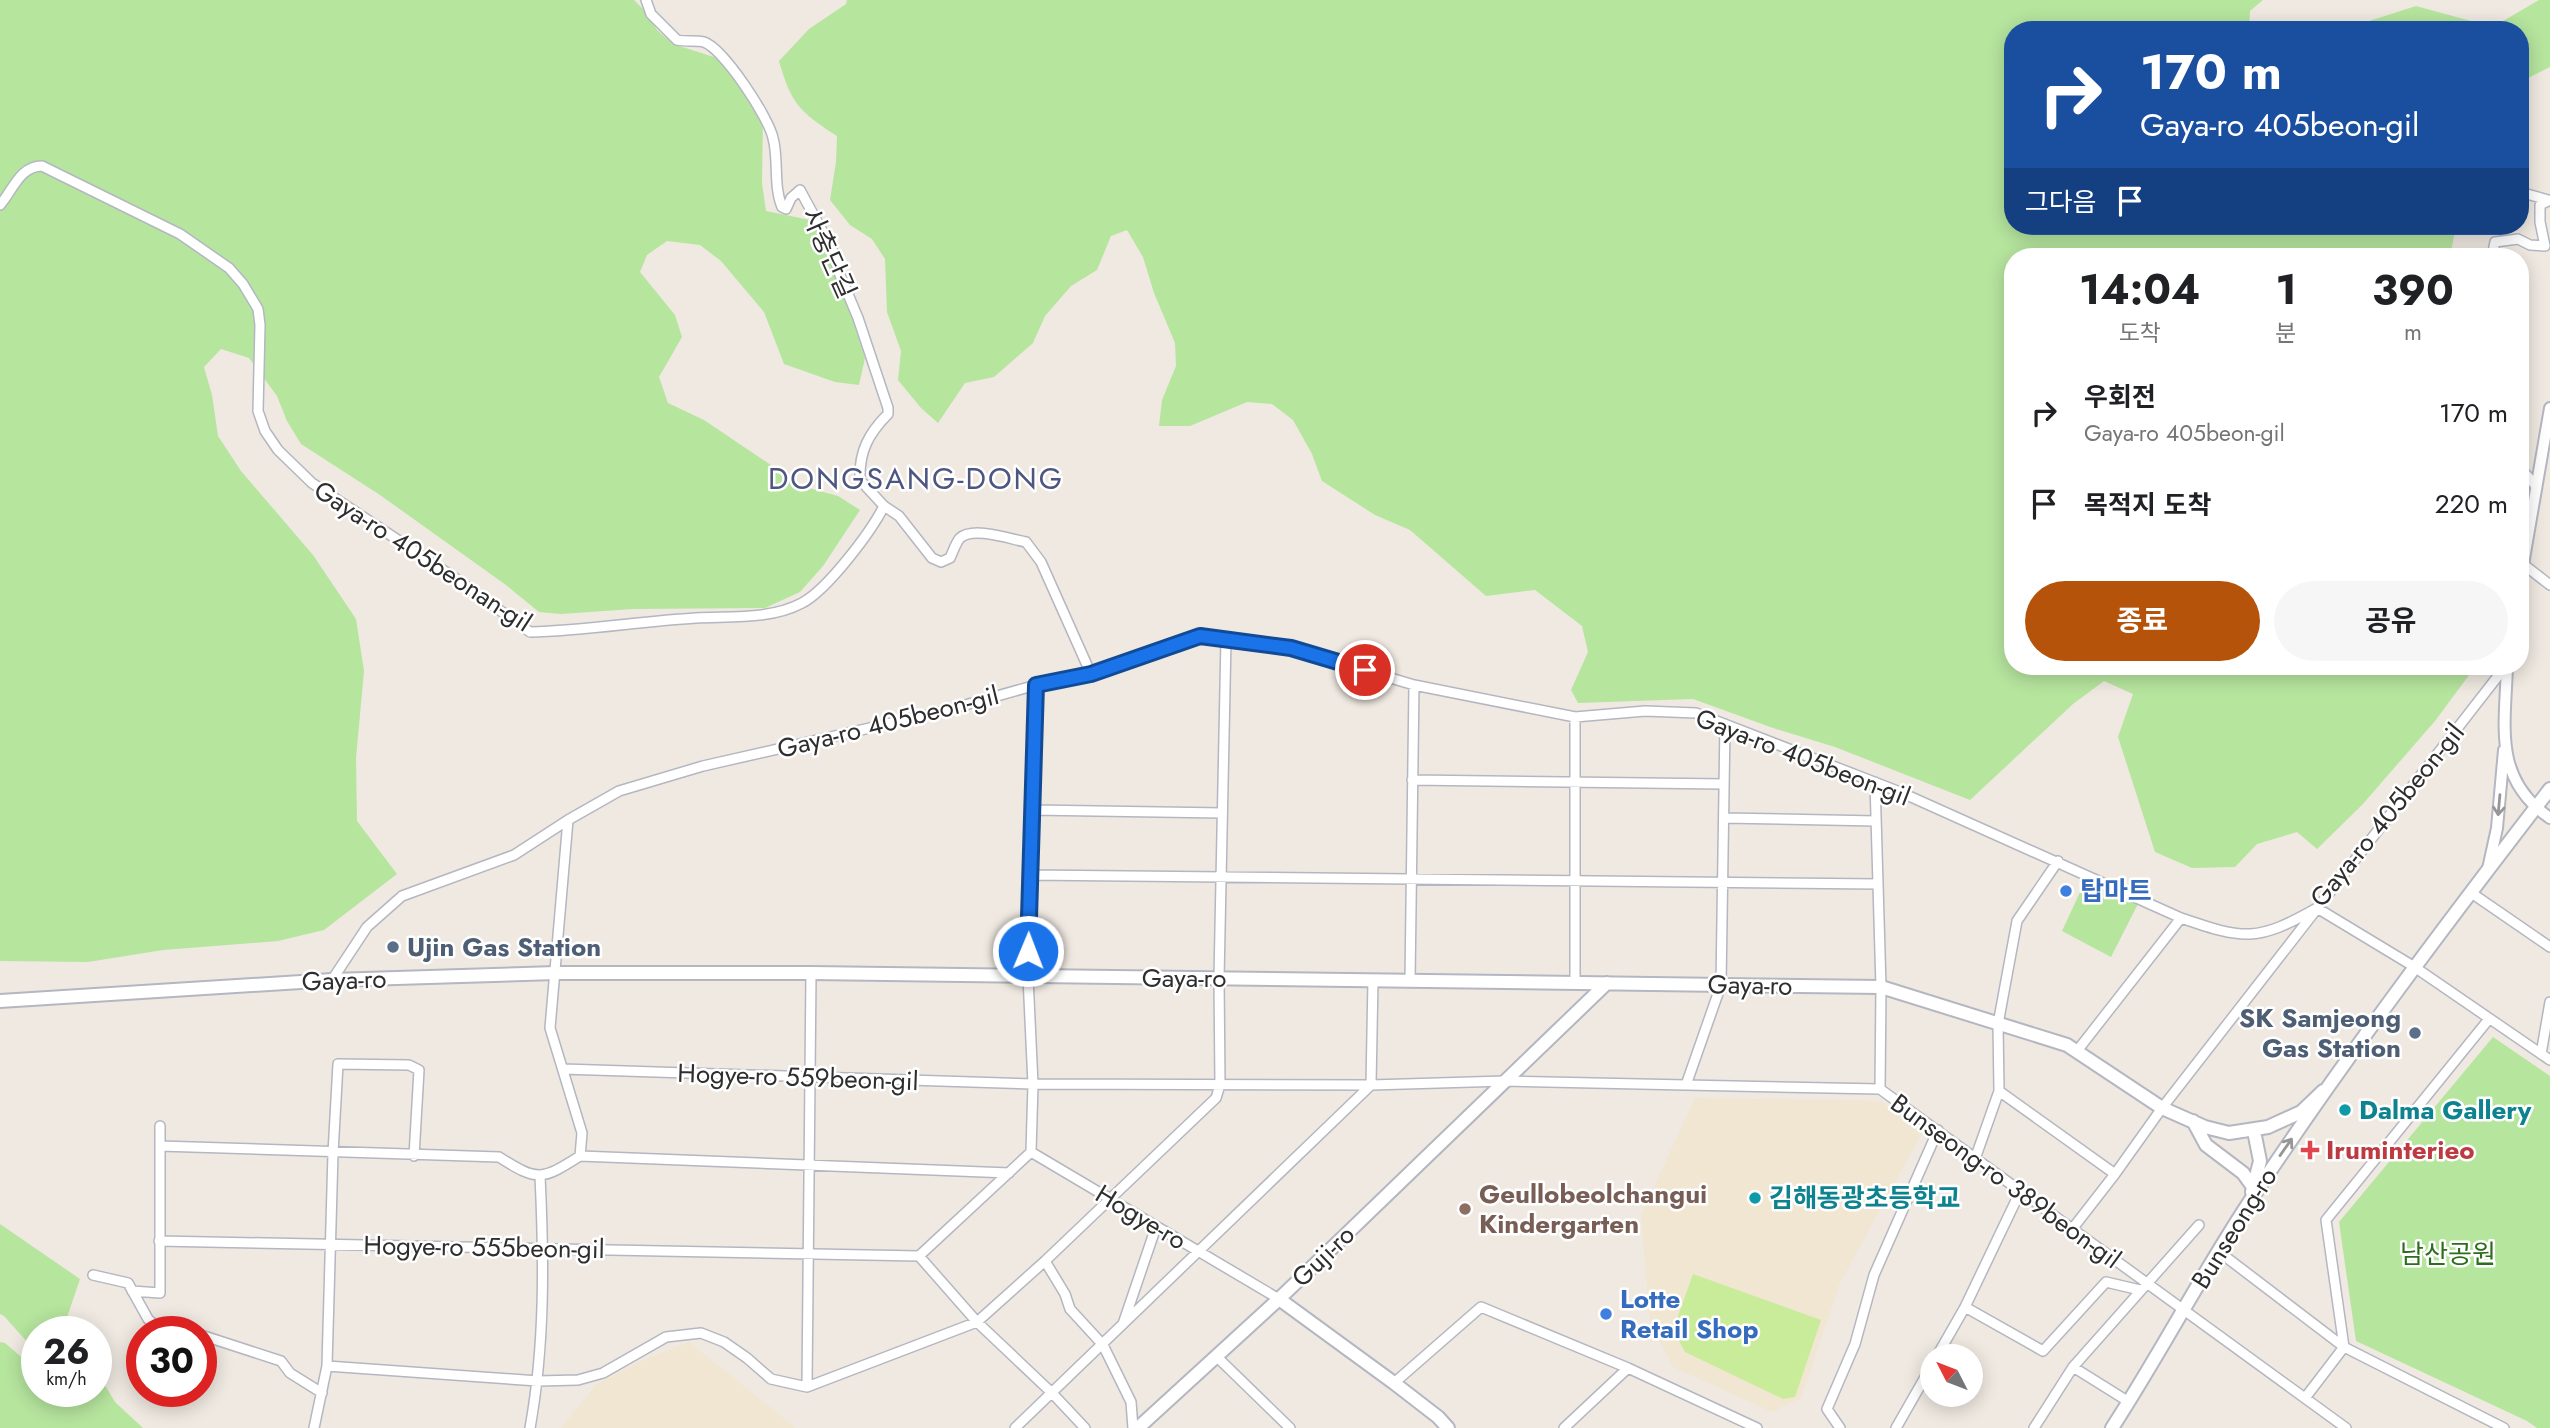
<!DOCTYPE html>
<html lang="ko">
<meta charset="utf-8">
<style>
:root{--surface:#fff;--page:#f6f6f6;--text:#202124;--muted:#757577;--accent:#b45309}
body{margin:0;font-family:Jost,"Noto Sans KR",sans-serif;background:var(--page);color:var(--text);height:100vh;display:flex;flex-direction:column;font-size:26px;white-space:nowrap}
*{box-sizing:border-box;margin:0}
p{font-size:23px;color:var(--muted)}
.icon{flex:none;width:38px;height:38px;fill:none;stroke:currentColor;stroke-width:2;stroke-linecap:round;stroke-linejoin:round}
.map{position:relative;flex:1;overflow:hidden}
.side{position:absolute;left:2004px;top:248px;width:525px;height:427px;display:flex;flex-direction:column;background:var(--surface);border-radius:28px;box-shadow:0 4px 18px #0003}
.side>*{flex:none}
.guide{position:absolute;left:2004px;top:21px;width:525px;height:214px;border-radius:28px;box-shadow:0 4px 18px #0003;background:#1a4fa0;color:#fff;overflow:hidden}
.needle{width:46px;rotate:312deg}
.buttons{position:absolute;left:1920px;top:1344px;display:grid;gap:14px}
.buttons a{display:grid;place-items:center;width:63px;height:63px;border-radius:50%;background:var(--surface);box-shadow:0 4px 18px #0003;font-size:35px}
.speed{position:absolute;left:21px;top:1316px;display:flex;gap:14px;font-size:35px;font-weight:700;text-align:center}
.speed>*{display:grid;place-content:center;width:91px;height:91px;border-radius:50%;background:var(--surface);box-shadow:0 4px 18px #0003;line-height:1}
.speed small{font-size:18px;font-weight:400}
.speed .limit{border:10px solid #d22;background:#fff;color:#111}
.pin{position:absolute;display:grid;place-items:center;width:60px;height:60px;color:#fff;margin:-30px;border:4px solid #fff;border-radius:50%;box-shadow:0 2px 7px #0007}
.me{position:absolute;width:77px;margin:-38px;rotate:1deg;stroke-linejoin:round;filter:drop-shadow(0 0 5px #0008)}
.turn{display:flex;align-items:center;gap:24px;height:147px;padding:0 21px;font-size:32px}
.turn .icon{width:91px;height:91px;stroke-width:2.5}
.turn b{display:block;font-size:49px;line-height:60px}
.then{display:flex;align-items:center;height:66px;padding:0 21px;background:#0003;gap:14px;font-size:26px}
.eta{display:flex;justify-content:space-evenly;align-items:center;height:119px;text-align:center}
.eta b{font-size:42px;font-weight:700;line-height:49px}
.action{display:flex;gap:14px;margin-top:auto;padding:14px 21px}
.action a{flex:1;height:80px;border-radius:42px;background:var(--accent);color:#fff;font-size:28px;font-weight:700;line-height:80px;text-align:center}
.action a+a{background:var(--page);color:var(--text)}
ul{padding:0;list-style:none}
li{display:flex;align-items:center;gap:21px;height:91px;padding:0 21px}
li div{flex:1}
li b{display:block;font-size:26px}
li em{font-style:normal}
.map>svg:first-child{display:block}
</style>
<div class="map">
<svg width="2550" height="1428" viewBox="0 0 2550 1428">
<rect width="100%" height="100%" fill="#efe9e1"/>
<path fill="#f0e6d1" d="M1695 1098 1880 1101 1922 1133 1840 1283 1801 1398 1772 1412 1673 1367 1650 1322 1641 1215Z
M689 1342 796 1428H561L597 1384 641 1361Z"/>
<path fill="#b6e59e" d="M0 0H634L646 12 657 30 673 44 717 58 739 80 763 113 762 183 766 211 815 221 831 253 865 358 859 385 835 382 784 364 764 312 721 261 700 245 667 241 647 255 640 272 675 315 682 337 659 377 668 403 704 420 802 486 838 496 860 510 823 566 800 592 765 608 633 609 561 614 539 612 506 585 380 495 301 444 287 421 277 396 249 358 221 349 204 367 212 395 218 436 241 471 313 555 356 619 364 671 356 758 357 821 397 874 324 930 278 941 163 950 88 962 0 961Z
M847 0H2263L2250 11 2249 30H2012V226H2456L2450 257H2012V667H2475L2435 721 2362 805 2317 849 2297 832 2257 844 2235 867 2192 868 2155 852 2118 737 2133 694 2104 681 2073 704 1970 800 1835 747 1773 728 1693 699 1578 703 1571 690 1588 652 1582 626 1535 590 1486 596 1410 530 1375 515 1322 481 1312 454 1293 420 1272 404 1247 402 1190 426H1159L1162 400 1176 366 1175 343 1154 293 1143 257 1127 230 1111 236 1097 270 1071 286 1045 316 1033 343 994 377 965 383 938 423 921 408 898 380 901 351 887 312 885 259 872 239 850 225 830 200 836 162 837 136C800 112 791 104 779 61L809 29 846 4Z
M2539 0H2550V67L2520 82V30H2353L2366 22 2416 6 2493 27Z
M2088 875 2141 898 2111 957 2062 931Z
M2493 1037 2550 1076V1428H2537L2527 1421 2356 1341 2339 1222Z
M0 1224 80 1279 62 1332H37V1353L4 1316 0 1314Z
M0 1342 5 1343 26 1361 30 1359 37 1365V1391H96V1376L100 1377 115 1402 143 1428H0Z"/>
<path fill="#c9ec9a" d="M1693 1274 1821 1320 1795 1397 1783 1399 1685 1352 1673 1330Z"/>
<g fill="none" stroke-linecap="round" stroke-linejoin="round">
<defs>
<path id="minor" d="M646 0 651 14 677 40C686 42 697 40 704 42 724 49 769 118 773 138 779 160 773 185 782 207L786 209 791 198 800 190 832 249 840 275 858 318 888 408V414C868 434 859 452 860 480L884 506
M2520 192 2548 200
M0 205C13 190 20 166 42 166L180 234 229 268 243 284 258 309 260 325 258 411 265 431 278 450 312 483 455 578 530 632C586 631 641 621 696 618 730 616 770 620 802 603 827 590 871 532 884 506L899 516 932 558 941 562 950 558C953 552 956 542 960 538 973 526 1010 539 1026 542L1041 562 1091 674
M2492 257 2495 242 2518 239 2530 245 2545 246 2540 222V205L2550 200
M2520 393 2523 471 2536 486
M2523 564 2550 585
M1036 685 1028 977 1033 1084 1031 1152 1279 1299
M1412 780 1724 784
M1875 782 1881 987 1880 1089 2346 1428
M1033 810 1222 813
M1724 818 1876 821
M1030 875 1878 884
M2470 892 2550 947
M2317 908 2413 966 2550 1060
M332 980 367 927 402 896 514 855 568 820 619 791 703 766 944 711 1036 685 1091 674 1200 636 1291 648 1414 685 1575 717 1645 711 1696 713 1900 792 2181 918C2245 940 2257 942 2317 908
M1410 981 1414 685
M1575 982V717
M2077 1051 2181 918
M2541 1054 2550 1002
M563 1069 1033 1084 1371 1085 1505 1081 1686 1085 1721 985 1725 724
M1686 1085 1880 1089
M1999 1091 2115 1174
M160 1146 499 1157C538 1182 542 1180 580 1156L582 1133 550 1028 568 820
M580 1156 1009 1173
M1975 1159 1999 1091 1998 1024 2017 921 2058 861
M2073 1228 2115 1174 2162 1108 2505 667
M159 1241 919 1256 1031 1152
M2218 1251 2344 1347 2504 1428
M919 1256 977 1322 1052 1393 1085 1428
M1045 1261 1065 1294 1070 1309 1103 1345 1131 1402 1133 1428
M93 1275 128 1283 148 1319 162 1332
M132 1291 160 1293V1126
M1965 1307 2043 1351 2106 1282 2140 1290
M1123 1324 1156 1227
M201 1335 281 1361 290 1373 322 1393
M1216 1356 1290 1428
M1937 1356 1965 1307 2020 1192
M327 1366 538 1381 578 1380 603 1373 666 1337 701 1333 724 1342 747 1358 771 1379 807 1387 977 1322 1045 1261 1216 1098 1220 1085 1219 978 1226 639
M2073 1367 2129 1402
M1394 1383 1481 1307 1628 1368 1757 1428
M807 1387 811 973
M2305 1398 2344 1347 2326 1220 2489 1019
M314 1428 327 1366 333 1153 338 1064 409 1065 419 1070 414 1156
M530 1428C545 1345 544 1260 540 1176
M1015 1428 1371 1085 1373 980
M1564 1428 1628 1368
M1840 1428 1827 1409 1855 1344 1874 1275 1938 1130
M1896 1428 1932 1365
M2034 1428 2073 1367 2199 1225"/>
<path id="tertiary" d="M2520 582 2550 408
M2507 667C2505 727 2493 779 2550 818
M2488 869 2497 828 2504 750"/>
<path id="secondary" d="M0 1001 332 980 556 973H811L1881 987 2067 1045 2162 1108 2205 1127 2229 1133 2268 1127 2301 1112 2323 1091
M2193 1121 2206 1145 2243 1173 2253 1187
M2252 1192 2260 1161 2254 1131
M1279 1299 1394 1383 1438 1417 1448 1428
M1138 1428 1279 1299 1607 983
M2112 1428C2160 1354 2201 1275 2250 1201 2344 1059 2446 924 2550 789"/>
</defs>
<use href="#minor" stroke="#b4b7c1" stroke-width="12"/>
<use href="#tertiary" stroke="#b4b7c1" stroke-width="14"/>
<use href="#secondary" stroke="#b4b7c1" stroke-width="16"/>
<use href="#minor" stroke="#fff" stroke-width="9"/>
<use href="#tertiary" stroke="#fff" stroke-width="10"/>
<use href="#secondary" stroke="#fff" stroke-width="12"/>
</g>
<defs><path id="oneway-shaft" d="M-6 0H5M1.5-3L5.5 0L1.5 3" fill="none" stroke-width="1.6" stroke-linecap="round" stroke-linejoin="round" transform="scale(1.75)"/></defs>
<g stroke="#969696">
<use href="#oneway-shaft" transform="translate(2499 805) rotate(95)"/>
<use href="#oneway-shaft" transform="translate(2286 1147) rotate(-55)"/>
</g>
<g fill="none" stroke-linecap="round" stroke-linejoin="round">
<defs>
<path id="route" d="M1028 951 1036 685 1091 674 1200 636 1291 648 1365 670"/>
</defs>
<use href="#route" stroke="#114b97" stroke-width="18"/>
<use href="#route" stroke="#1a73e8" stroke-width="12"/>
</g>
<g fill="#3f7fe0" stroke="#fff" stroke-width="2.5">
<circle cx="2066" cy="891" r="7"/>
<circle cx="1606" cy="1314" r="7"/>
</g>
<g fill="#5c6f8a" stroke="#fff" stroke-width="2.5">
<circle cx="393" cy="947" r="7"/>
<circle cx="2415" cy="1033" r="7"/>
</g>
<g fill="#0f9aa8" stroke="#fff" stroke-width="2.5">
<circle cx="2345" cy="1110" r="7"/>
<circle cx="1755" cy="1198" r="7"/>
</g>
<path fill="#e0444e" stroke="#fff" stroke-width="2.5" d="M2306.5 1139.5h7v7h7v7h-7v7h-7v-7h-7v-7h7z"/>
<circle fill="#8d6e63" stroke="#fff" stroke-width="2.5" cx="1465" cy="1209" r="7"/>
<g text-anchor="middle" stroke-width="5" stroke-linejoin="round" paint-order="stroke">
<g font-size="26" fill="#2e2e2e" stroke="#fff">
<text transform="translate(829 253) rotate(66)" y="9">사충단길</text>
<text transform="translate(423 556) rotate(33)" y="9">Gaya-ro 405beonan-gil</text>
<text transform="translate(888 722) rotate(-14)" y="9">Gaya-ro 405beon-gil</text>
<text transform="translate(1803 757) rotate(21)" y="9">Gaya-ro 405beon-gil</text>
<text transform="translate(2387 815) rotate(-51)" y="9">Gaya-ro 405beon-gil</text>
<text x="1184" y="987">Gaya-ro</text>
<text transform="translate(344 980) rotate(-2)" y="9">Gaya-ro</text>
<text transform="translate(1750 985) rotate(1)" y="9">Gaya-ro</text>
<text transform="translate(798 1077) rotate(2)" y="9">Hogye-ro 559beon-gil</text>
<text transform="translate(2006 1181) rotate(36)" y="9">Bunseong-ro 389beon-gil</text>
<text transform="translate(1141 1217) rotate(31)" y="9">Hogye-ro</text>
<text transform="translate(2234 1228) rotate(-58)" y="9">Bunseong-ro</text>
<text transform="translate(484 1247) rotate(1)" y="9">Hogye-ro 555beon-gil</text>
<text transform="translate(1323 1256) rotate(-44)" y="9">Guji-ro</text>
</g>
<g font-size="26" font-weight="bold" fill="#366cbe" stroke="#fff" text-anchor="start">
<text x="2080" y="900">탑마트</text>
<text x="1620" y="1308">Lotte<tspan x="1620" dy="30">Retail Shop</tspan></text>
</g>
<g font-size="26" font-weight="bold" fill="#4e5e75" stroke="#fff" text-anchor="start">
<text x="407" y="956">Ujin Gas Station</text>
<text x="2401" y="1027" text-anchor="end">SK Samjeong<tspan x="2401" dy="30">Gas Station</tspan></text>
</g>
<g font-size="26" font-weight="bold" fill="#0d838f" stroke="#fff" text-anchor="start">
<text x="2359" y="1119">Dalma Gallery</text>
<text x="1769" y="1207">김해동광초등학교</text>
</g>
<g font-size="26" font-weight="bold" fill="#be3a42" stroke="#fff" text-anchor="start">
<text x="2326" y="1159">Iruminterieo</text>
</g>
<g font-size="26" font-weight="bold" fill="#785e54" stroke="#fff" text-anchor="start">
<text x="1479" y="1203">Geullobeolchangui<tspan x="1479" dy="30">Kindergarten</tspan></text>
</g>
<g font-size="26" fill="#2c6e1b" stroke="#fff">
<text x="2448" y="1263">남산공원</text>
</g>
<g font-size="30" letter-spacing="2" fill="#4d5680" stroke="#fff">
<text x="916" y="489">DONGSANG-DONG</text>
</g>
</g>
</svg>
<div class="buttons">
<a><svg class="needle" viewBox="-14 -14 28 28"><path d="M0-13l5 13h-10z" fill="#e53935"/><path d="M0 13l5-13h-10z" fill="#757577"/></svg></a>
</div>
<div class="speed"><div>26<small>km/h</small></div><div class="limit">30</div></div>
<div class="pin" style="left:1365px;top:670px;background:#d93025"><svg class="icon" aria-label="arrive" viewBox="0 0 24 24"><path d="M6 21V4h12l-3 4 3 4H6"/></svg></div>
<svg class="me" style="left:1028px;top:951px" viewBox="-20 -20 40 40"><circle r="17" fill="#1a73e8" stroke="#fff" stroke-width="3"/><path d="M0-11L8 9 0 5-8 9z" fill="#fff"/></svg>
<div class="guide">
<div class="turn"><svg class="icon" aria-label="right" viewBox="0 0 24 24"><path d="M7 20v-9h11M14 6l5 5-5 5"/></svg><div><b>170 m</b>Gaya-ro 405beon-gil</div></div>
<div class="then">그다음<svg class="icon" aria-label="arrive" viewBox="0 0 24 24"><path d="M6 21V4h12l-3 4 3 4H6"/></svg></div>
</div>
<section class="side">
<div class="eta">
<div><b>14:04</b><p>도착</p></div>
<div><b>1</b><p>분</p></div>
<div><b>390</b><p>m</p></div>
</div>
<ul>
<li><svg class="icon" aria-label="right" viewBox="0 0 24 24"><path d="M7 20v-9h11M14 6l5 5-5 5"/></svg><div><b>우회전</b><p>Gaya-ro 405beon-gil</p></div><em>170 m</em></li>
<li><svg class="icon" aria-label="arrive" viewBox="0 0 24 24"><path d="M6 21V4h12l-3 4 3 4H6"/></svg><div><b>목적지 도착</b></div><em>220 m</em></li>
</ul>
<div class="action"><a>종료</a><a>공유</a></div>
</section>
</div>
